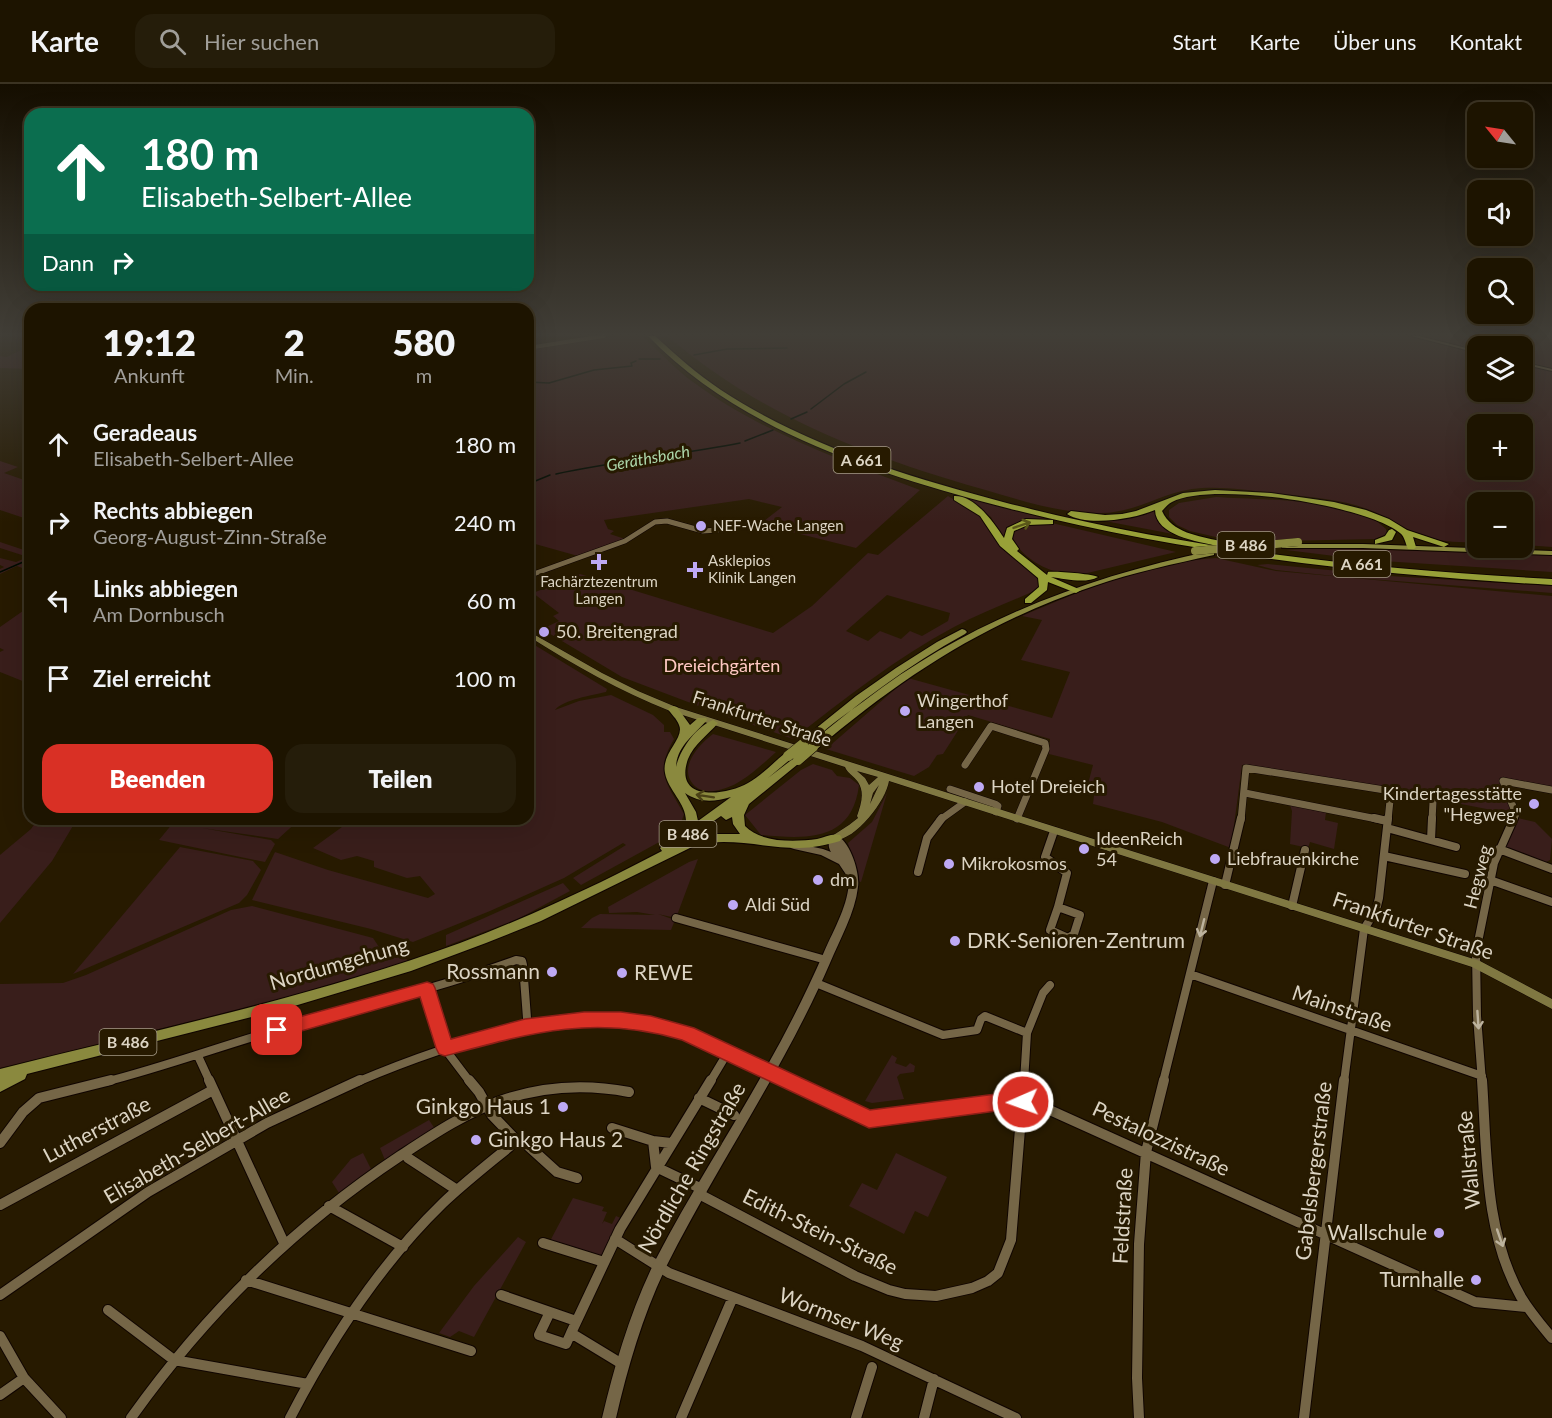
<!DOCTYPE html>
<html lang="de">
<meta charset="utf-8">
<style>
:root{--surface:#1d1400;--page:#251d0a;--text:#f1f3f6;--muted:#a09e99;--line:#3b3322;--accent:#d93025}
body{margin:0;font-family:Lato,sans-serif;background:var(--page);color:var(--text);height:100vh;display:flex;flex-direction:column;font-size:22px;white-space:nowrap}
*{box-sizing:border-box;margin:0}
p{font-size:20px;color:var(--muted)}
.icon{flex:none;width:33px;height:33px;fill:none;stroke:currentColor;stroke-width:2;stroke-linecap:round;stroke-linejoin:round}
.map{position:relative;flex:1;overflow:hidden}
.panel{position:absolute;left:24px;top:219px;width:510px;height:522px;display:flex;flex-direction:column;background:var(--surface);border-radius:18px;box-shadow:0 6px 24px #0002,0 0 0 2px var(--line)}
.panel>*{flex:none}
.hud{position:absolute;left:24px;top:24px;width:510px;height:183px;border-radius:18px;box-shadow:0 6px 24px #0002,0 0 0 2px var(--line);background:#0b6e4f;color:#fff;overflow:hidden}
.needle{width:39px;rotate:300deg}
.buttons{position:absolute;left:1467px;top:18px;display:grid;gap:12px}
.buttons a{display:grid;place-items:center;width:66px;height:66px;border-radius:12px;background:var(--surface);box-shadow:0 6px 24px #0002,0 0 0 2px var(--line);font-size:30px}
.pin{position:absolute;display:grid;place-items:center;width:51px;height:51px;color:#fff;margin:-26px;border-radius:12px;box-shadow:0 3px 9px #0006}
.me{position:absolute;width:66px;margin:-33px;rotate:268deg;stroke-linejoin:round;filter:drop-shadow(0 0 4px #0008)}
.turn{display:flex;align-items:center;gap:21px;height:126px;padding:0 18px;font-size:27px}
.turn .icon{width:78px;height:78px;stroke-width:2.5}
.turn b{display:block;font-size:42px;line-height:51px}
.then{display:flex;align-items:center;height:57px;padding:0 18px;background:#0003;gap:12px;font-size:22px}
.eta{display:flex;justify-content:space-evenly;align-items:center;height:102px;text-align:center}
.eta b{font-size:36px;font-weight:800;line-height:42px}
.button{display:flex;gap:12px;margin-top:auto;padding:12px 18px}
.button a{flex:1;height:69px;border-radius:18px;background:var(--accent);color:#fff;font-size:24px;font-weight:800;line-height:69px;text-align:center}
.button a+a{background:var(--page);color:var(--text)}
ul{padding:0;list-style:none}
li{display:flex;align-items:center;gap:18px;height:78px;padding:0 18px}
li div{flex:1}
li b{display:block;font-size:22px}
li em{font-style:normal}
header{display:flex;align-items:center;gap:36px;box-sizing:border-box;height:84px;padding:0 30px;background:var(--surface);border-bottom:2px solid var(--line)}
header strong{font-size:28px}
nav{display:flex;gap:33px;margin-inline-start:auto;font-size:21px}
.search{width:420px;height:54px;background:var(--page);display:flex;align-items:center;gap:15px;box-sizing:border-box;padding:0 21px;border-radius:18px;color:var(--muted);font-size:22px}
.map>svg:first-child{display:block}
</style>
<header>
<strong>Karte</strong>
<div class="search"><svg class="icon" aria-label="search" viewBox="0 0 24 24"><circle cx="10" cy="10" r="6"/><path d="M15 15l6 6"/></svg>Hier suchen</div>
<nav><a>Start</a><a>Karte</a><a>Über uns</a><a>Kontakt</a></nav>
</header>
<div class="map">
<svg width="1552" height="1334" viewBox="0 0 1552 1334">
<rect width="100%" height="100%" fill="#271a00"/>
<path fill="#391e1b" fill-rule="evenodd" d="M615 252H642C659 267 675 285 693 298 761 348 842 377 920 406L856 464 760 440 782 423 749 415 604 436 608 445 614 447 610 450 625 455 578 472 528 458V266Z
M667 252H955L961 266 956 252H1552V463L1523 461 1522 418H1478L1477 459C1462 458 1443 458 1428 454 1406 447 1388 432 1367 425 1340 415 1311 413 1282 410 1255 407 1219 401 1192 405 1160 410 1134 429 1101 429 1061 430 1020 416 982 405 863 371 762 332 667 252ZM1478 262H1522V308H1478ZM1478 340H1522V386H1478Z
M30 258V285L0 284V272L7 273 25 264 19 263Z
M0 377 18 383 4 389 30 398V436L0 426Z
M956 411 1055 437 1027 436 1005 454 1001 453 991 433Z
M948 412 979 431 1000 462 1038 493 1039 503 1034 507C1008 519 980 529 954 543 896 574 844 615 793 655L739 636 738 629 733 635 622 593 542 545 559 537 553 532 559 529 533 509 580 490 773 549 812 522 868 469 878 471ZM887 511 950 529 948 537 922 552 910 547 901 555 880 547 868 557 846 547Z
M1216 413C1258 416 1356 414 1386 445L1387 450 1375 455 1237 458 1190 447 1177 441 1169 433V426L1179 419Z
M1158 421 1157 431 1194 454 1089 434H1125Z
M1052 439 1176 468 1079 491C1055 492 1021 476 1012 452 1019 437 1038 440 1052 439Z
M0 458 30 468V487L17 482 0 490V485L4 483 0 481V474L16 478 28 473 0 464Z
M1323 464 1552 471V488L1367 476 1286 466Z
M1216 474 1276 487 1552 512V704L1500 694 1512 730 1390 706 1242 681 1231 764 1162 738 1093 720 1095 704 1088 700 1093 681 1049 670 1050 655 968 631 943 670 937 671 929 683 914 692 826 665 908 594 1052 634 1070 588 1021 576 1042 536 1022 532C1083 506 1149 478 1216 474Z
M1268 480 1390 492 1552 502V509L1344 493 1276 486 1257 481Z
M30 522V600L0 588V568L4 566 0 564V543Z
M528 557 607 605 606 608C593 611 562 616 555 626L579 617 611 611 653 631 664 641V648H670L674 655C654 689 667 699 684 730L680 742 672 751 581 801 573 794 626 761 623 759 564 794 490 827 413 858 371 845 252 816 275 768 328 786 428 814 435 810 420 792 407 794 374 783V777L357 772 341 776 313 764 353 735H528Z
M713 650 776 668C758 684 739 704 714 707 708 708 701 707 696 703 676 686 698 661 713 650Z
M813 680 832 686 837 692 850 694 859 701C852 758 807 755 761 751L745 731 801 686Z
M887 709 861 798 858 797 848 759 872 738Z
M1290 721 1326 728 1325 736 1338 739 1334 765 1310 758 1308 764 1290 760 1292 727Z
M1518 734 1535 738 1552 755 1550 776 1544 779 1503 763 1513 736Z
M38 735H77L52 777 0 839V771L31 745Z
M189 735H300L278 755 202 744 271 756 275 760 265 778 159 756 173 739 185 740Z
M180 763 253 777 261 786 247 811 239 819 73 890Z
M698 775 676 834 658 830 675 836 671 846 581 844 592 834 600 830 655 831 637 828 609 829 608 823 689 778Z
M563 799 570 807 518 835 446 862V851Z
M252 822 373 854 383 869 397 859 406 864 407 878 269 918 0 984V900L63 899 86 891 231 826Z
M892 971 897 974 895 979 906 983 910 979 915 982 914 988 900 990 897 993 904 1015 872 1019 865 1017Z
M429 1036 435 1045 385 1076 380 1064Z
M363 1069 371 1085 339 1109 332 1098 351 1075Z
M896 1069 947 1093 928 1133 915 1127 904 1150 849 1122 862 1099 877 1106Z
M573 1114 604 1123 602 1127 607 1128 602 1140 604 1137 612 1140 616 1132 623 1135 602 1173 550 1157Z
M518 1153 526 1158 474 1253 459 1247 450 1253 439 1249 474 1202Z"/>
<g fill="none" stroke-linecap="round" stroke-linejoin="round">
<path stroke="#000b00" stroke-width="1.5" d="M694 271 727 265 787 264
M639 275H660
M528 298 549 299 594 286 632 282 631 279 636 277
M811 325 844 300 866 288
M791 335 807 328
M745 357 773 346
M556 390C617 377 679 371 740 359
M528 400 550 391
M0 488 30 475"/>
<defs>
<path id="minor-far4" d="M528 264 604 252"/>
<path id="minor-far3" d="M528 492 625 457 655 438 667 437 703 447 718 446 732 440 741 441"/>
<path id="minor-far2" d="M965 681 991 642 1045 659 1046 665 1017 735
M1503 697 1516 730 1513 736
M1503 697 1552 706
M950 705 995 720 998 722 996 728
M1245 709 1382 736
M940 736 965 718
M1241 736 1246 684 1391 707 1388 736
M1432 736 1433 718"/>
<path id="minor-far1" d="M1374 734 1387 737
M1387 744 1456 763
M1054 747 1045 773 1067 789 1058 823
M1431 756 1432 734
M1499 765 1552 785
M1384 772 1465 790
M918 788 927 754 942 734
M1490 796 1552 818
M1225 801 1241 734
M1292 822 1305 766
M1058 823 1080 831 1074 850 1068 854 1050 846Z
M676 834 826 876
M1190 890 1482 992
M816 899 943 951 977 946 981 935 985 932 1027 949 1024 998
M427 904 445 965 470 998
M1027 949 1043 909 1050 901
M198 972 210 998
M105 998C164 983 221 962 280 945 359 923 439 904 516 876L522 877 523 881 527 934
M357 998C447 960 566 919 663 942 703 952 751 980 789 998
M710 998 728 968
M1163 998 1213 797
M1344 998 1364 845 1376 826 1379 814 1388 734
M1482 998 1477 932 1476 868 1494 779 1514 734"/>
<path id="minor" d="M209 996 284 1159
M469 996 479 1008 492 1031 515 1055 525 1059 557 1088 577 1094
M786 996 869 1035 1004 1017 1023 1018 1043 1023 1475 1218 1526 1223
M1482 996C1487 1068 1484 1148 1521 1213 1530 1228 1541 1241 1552 1254
M699 1014 734 1031
M612 1044 653 1057 656 1083 702 1105
M653 1057 671 1059
M0 1059 23 1028 39 1014 111 996
M405 1069 408 1074 457 1106
M699 1110 855 1192 889 1206 905 1210 936 1212 972 1204 988 1197 998 1189 1011 1156 1024 996
M0 1121 213 1006
M329 1122 403 1163
M615 1155 669 1189 862 1262 1016 1334
M543 1159 604 1178
M246 1196 471 1267
M0 1211 148 1108 267 1039 360 996
M501 1211 576 1237
M108 1226 174 1276 308 1300
M550 1228 539 1251 566 1260 571 1249
M0 1252 24 1294 61 1334
M622 1280 571 1249 620 1145 711 996
M0 1311 24 1294
M131 1334C205 1230 293 1143 400 1072 432 1051 466 1028 503 1016 544 1002 587 1000 629 1008
M290 1334C331 1255 379 1181 443 1119 464 1099 487 1081 509 1063L515 1055
M681 1334 733 1213
M856 1334 872 1283
M924 1334 934 1295
M1139 1334 1137 1294 1139 1160 1146 1068 1164 996
M1304 1334 1344 996"/>
<path id="tertiary" d="M1411 252H1419L1478 267V269Z
M1522 278 1552 285V287L1522 280Z
M836 751C850 757 860 788 858 803 855 829 840 855 830 879 784 985 718 1080 666 1183 643 1231 628 1282 616 1334H602C615 1279 631 1225 656 1175 690 1109 731 1047 767 982 788 945 807 907 824 868 834 845 849 820 849 795L839 780 821 771 794 765 791 764 789 762 791 760 794 759 823 765 831 768C827 762 828 753 836 751Z"/>
<path id="secondary" d="M528 547 602 589 638 607 676 623 1480 877 1552 915V925L1472 883 889 697C886 717 854 759 832 756L831 754 832 752 849 741 858 734 857 732C861 720 865 709 858 698 854 692 847 689 845 683L670 627C620 607 574 581 528 552ZM857 687 878 693 869 701 865 694ZM879 701 870 720 873 709Z"/>
<path id="primary" d="M1282 460H1363L1552 467V471L1363 464H1282Z
M1211 467H1214V471C1174 480 1134 488 1094 502 986 538 903 592 817 665H809L808 663C823 645 845 631 864 617 966 538 1086 493 1211 467Z
M962 545 965 546 967 548 965 550C908 581 857 620 807 662H799L798 660 799 658 856 612 896 584 937 558Z
M673 622 677 623 690 641 698 634H706L707 636C694 651 677 662 676 683 680 665 696 643 713 636L718 639C708 651 694 660 688 675 673 718 725 712 748 699 761 692 773 679 784 670H792L793 672 792 674 768 694 794 674H802L803 676 749 720 744 731 745 742C761 759 795 758 817 755 825 753 832 749 840 751L842 754 840 757C826 761 813 764 799 764 764 764 731 753 696 761L541 837 486 859 411 887 291 923 27 990 25 995 0 1008V985C154 946 310 914 460 859 508 841 555 820 601 798 622 788 642 777 662 767L660 764 678 750 686 737C686 719 668 706 665 689 661 669 685 654 679 641 677 635 671 630 668 625ZM685 709C699 719 714 718 731 713L698 737 696 728ZM721 732 726 736 732 733 733 740 740 750H710L685 757Z"/>
<path id="motorway" d="M648 252H655C676 271 697 290 721 306 806 362 906 392 1003 418 1182 465 1367 485 1552 495V501C1360 490 1170 468 984 418 865 386 736 343 648 252Z
M1215 406 1271 409 1334 418 1366 426 1389 435 1407 446 1449 460 1444 463 1413 453 1416 463 1414 465H1408C1405 459 1405 453 1400 449 1366 421 1211 397 1172 418 1168 420 1165 424 1162 427 1172 449 1199 452 1220 457L1222 459 1217 462C1197 457 1156 452 1155 426 1134 435 1087 443 1067 430L1071 427 1105 431 1122 430 1136 427 1183 409Z
M954 412C975 411 994 439 1004 454L1007 444 1026 435 1053 436V440L1028 441 1014 447 1012 455 1019 465 1017 467 1047 491 1048 488C1055 487 1093 490 1098 493 1086 500 1065 495 1051 493L1081 506 1076 509 1048 498 1047 506 1031 519H1025V515L1039 503 1038 494 1000 462 980 432 954 416Z
M1392 445 1396 448 1392 456 1375 460V456L1385 452 1389 446Z"/>
</defs>
<use href="#minor-far4" stroke="#100500" stroke-width="4.5"/>
<use href="#minor-far3" stroke="#100500" stroke-width="6"/>
<use href="#minor-far2" stroke="#100500" stroke-width="8"/>
<use href="#minor-far1" stroke="#100500" stroke-width="10"/>
<use href="#minor" stroke="#100500" stroke-width="12"/>
<use href="#tertiary" stroke="#100500" stroke-width="2"/>
<use href="#secondary" stroke="#100500" stroke-width="1"/>
<use href="#primary" stroke="#100500" stroke-width="2"/>
<use href="#motorway" stroke="#100500" stroke-width="2"/>
<use href="#minor-far4" stroke="#756647" stroke-width="4"/>
<use href="#minor-far3" stroke="#756647" stroke-width="5"/>
<use href="#minor-far2" stroke="#756647" stroke-width="7"/>
<use href="#minor-far1" stroke="#756647" stroke-width="8"/>
<use href="#minor" stroke="#756647" stroke-width="10"/>
<use href="#tertiary" fill="#756647" fill-rule="evenodd"/>
<use href="#secondary" fill="#807842" fill-rule="evenodd"/>
<use href="#primary" fill="#8a893e" fill-rule="evenodd"/>
<use href="#motorway" fill="#98a138" fill-rule="evenodd"/>
<defs>
<path id="primary-bridge-far1" d="M1195 467 1298 458"/>
<path id="primary-bridge" d="M788 672 803 660
M798 676 813 663"/>
</defs>
<use href="#primary-bridge-far1" stroke="#100500" stroke-width="8" stroke-linecap="butt"/>
<use href="#primary-bridge" stroke="#100500" stroke-width="11" stroke-linecap="butt"/>
<use href="#primary-bridge-far1" stroke="#8a893e" stroke-width="8"/>
<use href="#primary-bridge" stroke="#8a893e" stroke-width="10"/>
</g>
<defs><path id="oneway-shaft" d="M-6 0H5M1.5-3L5.5 0L1.5 3" fill="none" stroke-width="1.6" stroke-linecap="round" stroke-linejoin="round" transform="scale(1.5)"/></defs>
<use stroke="#5a5719" href="#oneway-shaft" transform="translate(1022 441) rotate(-19)"/>
<use stroke="#4a4116" href="#oneway-shaft" transform="translate(705 712) rotate(-171)"/>
<g stroke="#bdb39e">
<use href="#oneway-shaft" transform="translate(1202 844) rotate(104)"/>
<use href="#oneway-shaft" transform="translate(1478 936) rotate(86)"/>
<use href="#oneway-shaft" transform="translate(1500 1154) rotate(71)"/>
</g>
<linearGradient id="sky" x2="0" y2="1"><stop stop-color="#150e00"/><stop offset="0.57" stop-color="#413e37"/><stop offset="1" stop-color="#413e37" stop-opacity="0"/></linearGradient>
<rect width="1552" height="439" fill="url(#sky)"/>
<path fill="#d93025" stroke="#8d1f18" stroke-width="1.5" d="M427 898 433 900 435 904 451 955 525 935 584 928H621L651 932 694 944 870 1026 1004 1009 1030 1012 1033 1018 1030 1024 1023 1026H1004L869 1044 682 956C595 930 530 949 445 972L439 970 436 964 420 913 277 954 271 952 268 946 271 941 277 939Z"/>
<g fill="#bea9f4" stroke="#271a00" stroke-width="2">
<circle cx="701" cy="442" r="6"/>
<path d="M596 469h6v6h6v6h-6v6h-6v-6h-6v-6h6z"/>
<path d="M692 477h6v6h6v6h-6v6h-6v-6h-6v-6h6z"/>
<circle cx="544" cy="548" r="6"/>
<circle cx="905" cy="627" r="6"/>
<circle cx="979" cy="703" r="6"/>
<circle cx="1534" cy="720" r="6"/>
<circle cx="1084" cy="765" r="6"/>
<circle cx="1215" cy="775" r="6"/>
<circle cx="949" cy="780" r="6"/>
<circle cx="818" cy="796" r="6"/>
<circle cx="733" cy="821" r="6"/>
<circle cx="955" cy="857" r="6"/>
<circle cx="552" cy="888" r="6"/>
<circle cx="622" cy="889" r="6"/>
<circle cx="563" cy="1023" r="6"/>
<circle cx="476" cy="1056" r="6"/>
<circle cx="1439" cy="1149" r="6"/>
<circle cx="1476" cy="1196" r="6"/>
</g>
<g text-anchor="middle" stroke-width="6" stroke-linejoin="round" paint-order="stroke">
<g font-size="15" fill="#dcd4c3" stroke="#271a00" text-anchor="start">
<text x="713" y="447">NEF-Wache Langen</text>
<text x="708" y="482">Asklepios<tspan x="708" dy="17">Klinik Langen</tspan></text>
<text x="599" y="503" text-anchor="middle">Fachärztezentrum<tspan x="599" dy="17">Langen</tspan></text>
</g>
<g font-size="16" font-style="italic" fill="#add8ab" stroke="#271a00">
<text transform="translate(648 374) rotate(-10)" y="6">Geräthsbach</text>
</g>
<g fill="#271a00" stroke="#a69c88" stroke-width="1.5">
<rect x="833.5" y="363" width="57" height="26" rx="4.5"/>
<rect x="1217.5" y="448" width="57" height="26" rx="4.5"/>
<rect x="1333.5" y="467" width="57" height="26" rx="4.5"/>
<rect x="659.5" y="737" width="57" height="26" rx="4.5"/>
<rect x="99.5" y="945" width="57" height="26" rx="4.5"/>
</g>
<g font-size="16" font-weight="bold" fill="#dcd4c3">
<text x="862" y="382">A 661</text>
<text x="1246" y="467">B 486</text>
<text x="1362" y="486">A 661</text>
<text x="688" y="756">B 486</text>
<text x="128" y="964">B 486</text>
</g>
<g font-size="18" fill="#dcd4c3" stroke="#271a00" text-anchor="start">
<text x="556" y="554">50. Breitengrad</text>
<text x="917" y="623">Wingerthof<tspan x="917" dy="21">Langen</tspan></text>
<text x="991" y="709">Hotel Dreieich</text>
<text x="1522" y="716" text-anchor="end">Kindertagesstätte<tspan x="1522" dy="21">"Hegweg"</tspan></text>
<text x="1096" y="761">IdeenReich<tspan x="1096" dy="21">54</tspan></text>
<text x="1227" y="781">Liebfrauenkirche</text>
<text x="961" y="786">Mikrokosmos</text>
<text x="830" y="802">dm</text>
<text x="745" y="827">Aldi Süd</text>
</g>
<g font-size="18" fill="#ffc9c3" stroke="#271a00">
<text x="722" y="588">Dreieichgärten</text>
</g>
<g font-size="18" fill="#dcd4c3" stroke="#271a00">
<text transform="translate(762 635) rotate(18)" y="6">Frankfurter Straße</text>
<text transform="translate(1478 793) rotate(-76)" y="6">Hegweg</text>
</g>
<g font-size="21" fill="#dcd4c3" stroke="#271a00">
<text transform="translate(1413 842) rotate(19)" y="7">Frankfurter Straße</text>
<text transform="translate(339 880) rotate(-16)" y="7">Nordumgehung</text>
<text transform="translate(1342 925) rotate(19)" y="7">Mainstraße</text>
<text transform="translate(97 1046) rotate(-28)" y="7">Lutherstraße</text>
<text transform="translate(1161 1055) rotate(25)" y="7">Pestalozzistraße</text>
<text transform="translate(197 1062) rotate(-30)" y="7">Elisabeth-Selbert-Allee</text>
<text transform="translate(1469 1076) rotate(-95)" y="7">Wallstraße</text>
<text transform="translate(692 1084) rotate(-60)" y="7">Nördliche Ringstraße</text>
<text transform="translate(1314 1087) rotate(-83)" y="7">Gabelsbergerstraße</text>
<text transform="translate(1123 1132) rotate(-87)" y="7">Feldstraße</text>
<text transform="translate(820 1148) rotate(26)" y="7">Edith-Stein-Straße</text>
<text transform="translate(841 1235) rotate(22)" y="7">Wormser Weg</text>
</g>
<g font-size="21" fill="#dcd4c3" stroke="#271a00" text-anchor="end">
<text x="967" y="864" text-anchor="start">DRK-Senioren-Zentrum</text>
<text x="540" y="895">Rossmann</text>
<text x="634" y="896" text-anchor="start">REWE</text>
<text x="551" y="1030">Ginkgo Haus 1</text>
<text x="488" y="1063" text-anchor="start">Ginkgo Haus 2</text>
<text x="1427" y="1156">Wallschule</text>
<text x="1464" y="1203">Turnhalle</text>
</g>
</g>
</svg>
<div class="buttons">
<a><svg class="needle" viewBox="-14 -14 28 28"><path d="M0-13l5 13h-10z" fill="#e53935"/><path d="M0 13l5-13h-10z" fill="#a09e99"/></svg></a>
<a><svg class="icon" aria-label="sound" viewBox="0 0 24 24"><path d="M4 9h4l5-4v14l-5-4H4zM17 9q2 3 0 6"/></svg></a>
<a><svg class="icon" aria-label="search" viewBox="0 0 24 24"><circle cx="10" cy="10" r="6"/><path d="M15 15l6 6"/></svg></a>
<a><svg class="icon" aria-label="layers" viewBox="0 0 24 24"><path d="M12 4l9 5-9 5-9-5zM3 14l9 5 9-5"/></svg></a>
<a>+</a>
<a>−</a>
</div>
<div class="pin" style="left:277px;top:946px;background:#d93025"><svg class="icon" aria-label="arrive" viewBox="0 0 24 24"><path d="M6 21V4h12l-3 4 3 4H6"/></svg></div>
<svg class="me" style="left:1023px;top:1018px" viewBox="-20 -20 40 40"><circle r="17" fill="#d93025" stroke="#fff" stroke-width="3"/><path d="M0-11L8 9 0 5-8 9z" fill="#fff"/></svg>
<div class="hud">
<div class="turn"><svg class="icon" aria-label="ahead" viewBox="0 0 24 24"><path d="M12 20V5M6 11l6-6 6 6"/></svg><div><b>180 m</b>Elisabeth-Selbert-Allee</div></div>
<div class="then">Dann<svg class="icon" aria-label="right" viewBox="0 0 24 24"><path d="M7 20v-9h11M14 6l5 5-5 5"/></svg></div>
</div>
<section class="panel">
<div class="eta">
<div><b>19:12</b><p>Ankunft</p></div>
<div><b>2</b><p>Min.</p></div>
<div><b>580</b><p>m</p></div>
</div>
<ul>
<li><svg class="icon" aria-label="ahead" viewBox="0 0 24 24"><path d="M12 20V5M6 11l6-6 6 6"/></svg><div><b>Geradeaus</b><p>Elisabeth-Selbert-Allee</p></div><em>180 m</em></li>
<li><svg class="icon" aria-label="right" viewBox="0 0 24 24"><path d="M7 20v-9h11M14 6l5 5-5 5"/></svg><div><b>Rechts abbiegen</b><p>Georg-August-Zinn-Straße</p></div><em>240 m</em></li>
<li><svg class="icon" aria-label="left" viewBox="0 0 24 24"><path d="M17 20v-9H6M10 6l-5 5 5 5"/></svg><div><b>Links abbiegen</b><p>Am Dornbusch</p></div><em>60 m</em></li>
<li><svg class="icon" aria-label="arrive" viewBox="0 0 24 24"><path d="M6 21V4h12l-3 4 3 4H6"/></svg><div><b>Ziel erreicht</b></div><em>100 m</em></li>
</ul>
<div class="button"><a>Beenden</a><a>Teilen</a></div>
</section>
</div>
